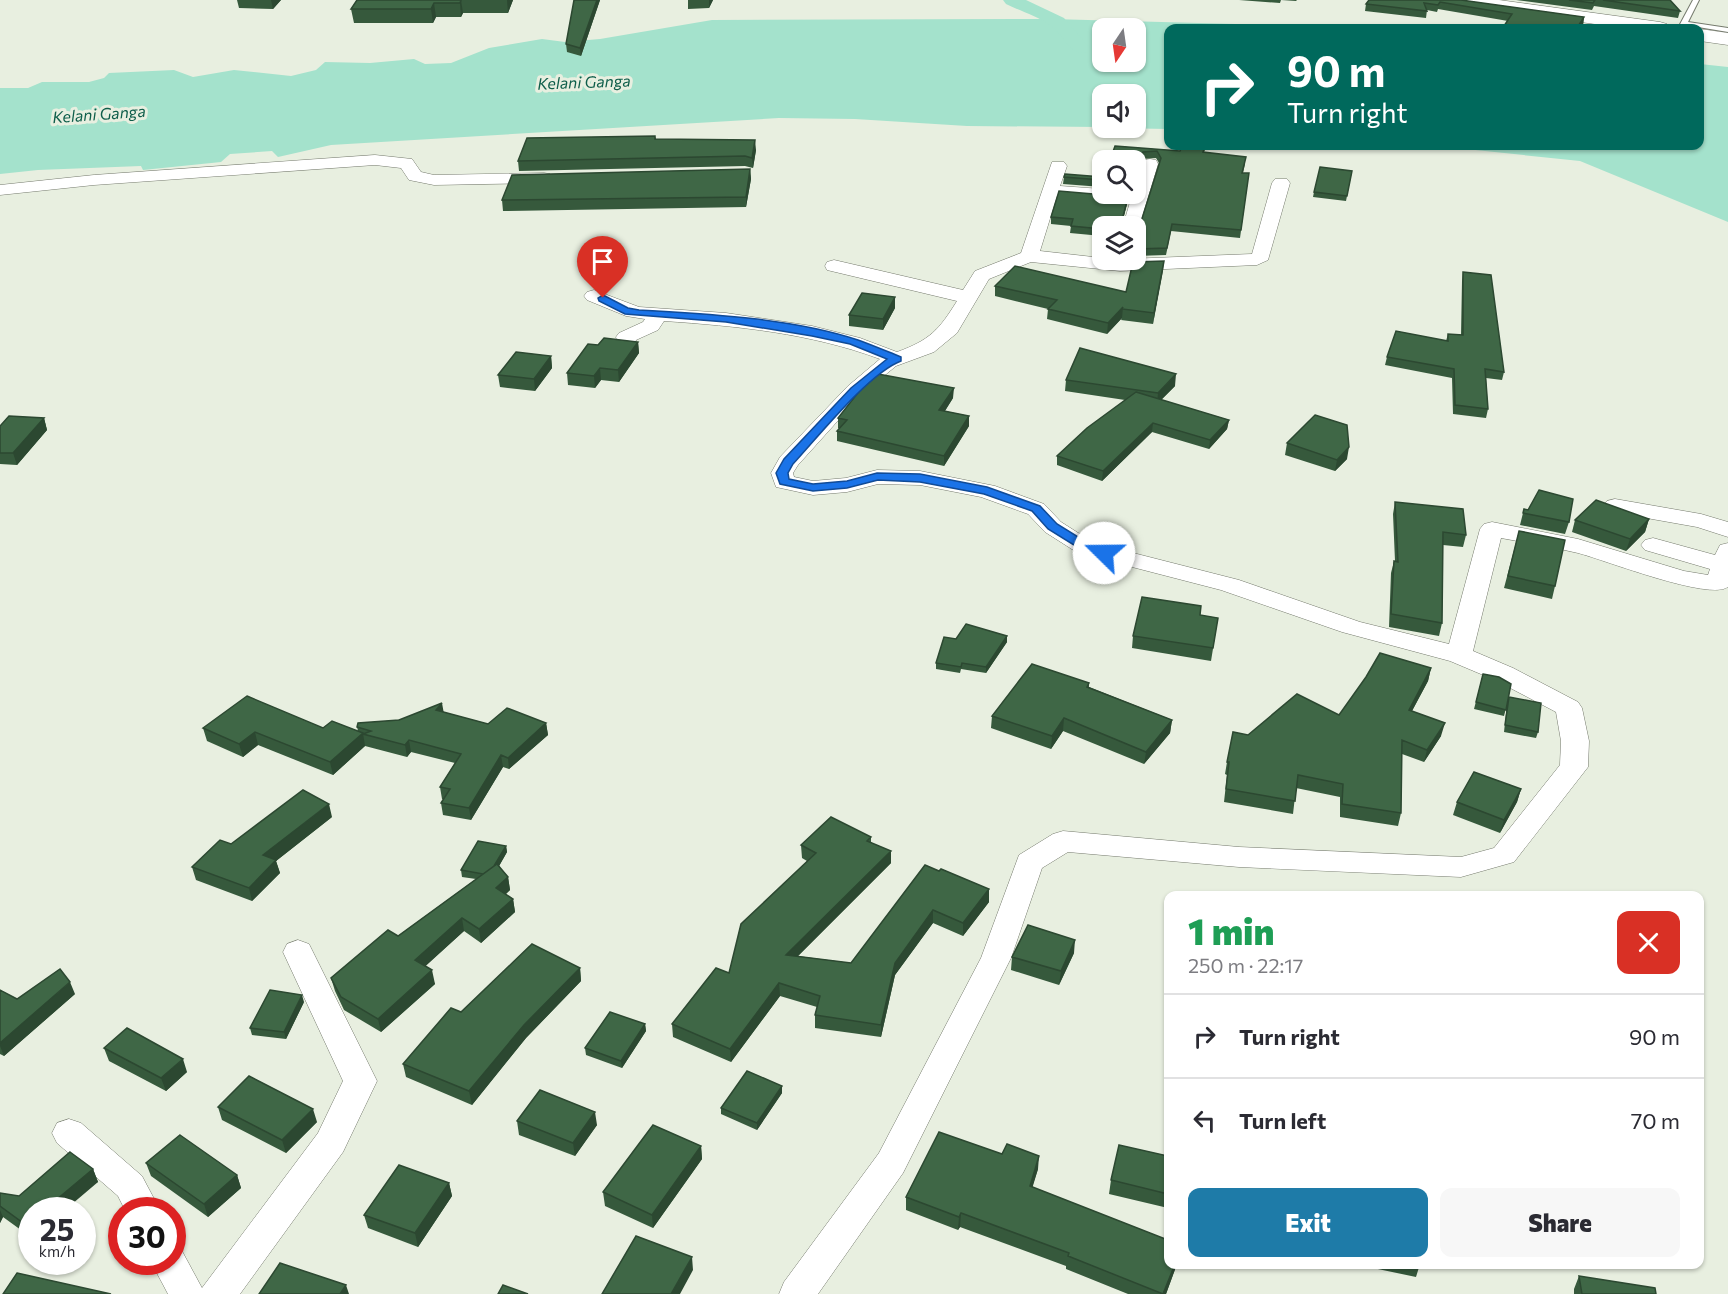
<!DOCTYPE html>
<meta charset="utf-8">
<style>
:root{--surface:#fff;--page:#f7f7f7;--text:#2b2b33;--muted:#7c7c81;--line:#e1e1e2;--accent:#1e7ba8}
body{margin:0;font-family:Commissioner,sans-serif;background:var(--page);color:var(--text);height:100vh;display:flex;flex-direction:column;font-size:22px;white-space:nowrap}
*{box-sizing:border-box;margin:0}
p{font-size:20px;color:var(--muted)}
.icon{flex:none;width:33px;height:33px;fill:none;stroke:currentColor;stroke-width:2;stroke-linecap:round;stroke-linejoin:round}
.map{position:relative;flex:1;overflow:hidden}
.details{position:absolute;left:1164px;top:891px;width:540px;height:378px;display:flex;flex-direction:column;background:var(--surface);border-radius:12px;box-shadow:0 2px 4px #0004}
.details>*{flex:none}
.banner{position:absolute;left:1164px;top:24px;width:540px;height:126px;border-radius:12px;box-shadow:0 2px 4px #0004;background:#00695c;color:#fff;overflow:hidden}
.needle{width:39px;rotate:193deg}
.controls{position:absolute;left:1092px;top:18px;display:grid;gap:12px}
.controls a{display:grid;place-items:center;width:54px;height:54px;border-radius:12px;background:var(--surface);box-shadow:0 2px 4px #0004;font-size:30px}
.speed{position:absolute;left:18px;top:1197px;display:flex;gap:12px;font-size:30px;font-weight:700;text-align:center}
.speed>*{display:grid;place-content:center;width:78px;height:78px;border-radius:50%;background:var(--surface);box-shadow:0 2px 4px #0004;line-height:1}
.speed small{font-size:15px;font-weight:400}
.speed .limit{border:9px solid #d22;background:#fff;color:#111}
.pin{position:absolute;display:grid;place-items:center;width:51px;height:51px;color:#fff;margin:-62px -26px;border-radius:50% 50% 50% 0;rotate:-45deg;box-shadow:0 0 6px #0007}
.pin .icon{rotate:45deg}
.me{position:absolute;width:66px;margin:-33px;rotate:292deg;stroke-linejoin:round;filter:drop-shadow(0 0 4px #0008)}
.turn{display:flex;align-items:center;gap:21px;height:126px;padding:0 24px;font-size:27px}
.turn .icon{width:78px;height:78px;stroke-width:2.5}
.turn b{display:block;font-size:42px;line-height:51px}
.round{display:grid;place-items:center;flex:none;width:63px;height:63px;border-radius:12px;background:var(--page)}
.head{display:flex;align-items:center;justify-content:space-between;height:102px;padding:0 24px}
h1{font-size:36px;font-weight:800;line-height:45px;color:#1e9e55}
.primary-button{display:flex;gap:12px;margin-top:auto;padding:12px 24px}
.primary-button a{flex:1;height:69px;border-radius:12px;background:var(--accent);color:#fff;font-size:24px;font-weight:800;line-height:69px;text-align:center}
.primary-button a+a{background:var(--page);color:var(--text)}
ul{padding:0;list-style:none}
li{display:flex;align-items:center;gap:18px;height:84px;padding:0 24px;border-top:2px solid var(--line)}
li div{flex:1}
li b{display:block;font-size:22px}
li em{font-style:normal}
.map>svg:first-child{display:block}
</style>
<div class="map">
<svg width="1728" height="1294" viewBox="0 0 1728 1294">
<rect width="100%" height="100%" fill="#e8efe0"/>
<path fill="#a4e2cc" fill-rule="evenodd" d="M1051 19 1384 28H1168V129L1111 128H1136V94H1102V127L967 126 855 119 779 118 331 145 278 157 272 151 230 154 221 162 143 170 141 166 38 170 0 174V88H28L42 82H89L104 78 109 73 174 70 193 77 234 70 291 76 316 70 325 62 370 63 414 59 425 64 451 63 489 48 542 39 565 42 600 39 712 20ZM1102 28H1136V62H1102Z
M1700 64 1728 67V222L1580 161 1437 146H1700Z"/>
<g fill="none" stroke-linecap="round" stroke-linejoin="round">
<path fill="#a4e2cc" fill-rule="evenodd" d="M1003 0H1026L1064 18 1090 48 1088 52C1069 57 1064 34 1050 25 1037 16 1020 11 1006 4Z"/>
<defs>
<path id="service" d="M1693 0H1699L1688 22 1728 28V32L1686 25 1684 28H1678Z"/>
<path id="minor" d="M375 155 412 159 421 172 434 175 544 173 550 174 553 178 550 182 544 183 434 185 409 180 401 168 375 165 94 185 0 195V185L94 175Z
M1150 159 1156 160 1158 164 1138 230 1136 231V226H1123L1130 202 1057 196 1040 251 1102 258V260L1252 254 1272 183 1275 179H1287L1290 183 1268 260 1257 265 1120 271 1031 262 989 279 957 333 934 352 896 366 862 394 798 465 793 473 794 477 813 481 846 478 877 470 920 471 995 486 1044 504 1061 522 1094 543 1239 580 1360 622 1449 644 1480 529 1484 524 1492 522 1578 539 1684 571 1708 575 1710 569 1645 550 1641 545 1645 540 1653 538 1715 555 1720 545 1728 543V587C1709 601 1605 560 1578 553 1553 547 1527 543 1501 538L1473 651 1513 668 1578 702 1582 708 1589 741 1588 767 1514 862 1461 877 1239 867 1068 852 1042 868 1011 958 903 1173 818 1294H779L784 1282 879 1153 981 958 1019 855 1053 834 1063 831 1239 847 1461 857 1494 848 1560 765 1561 741 1556 712 1495 680 1450 661 1342 632 1221 590 1078 553 1045 532 1028 514 981 497 920 485 878 484 847 492 813 495 776 487 771 473 780 457 848 386 880 359C810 333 737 326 664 321L658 330 636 340 633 348H619L616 337 619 333 643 322 645 319 626 316 587 300 584 296 587 292 594 290 639 307 726 313 812 326 860 338 897 352C930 340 939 330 957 301L827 270 825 266 827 262 834 260 963 290 975 271 1021 253 1052 162H1064L1067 166 1060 186 1102 189V194H1136C1136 182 1138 170 1144 160Z
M1615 499 1701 514 1728 522V537L1697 527 1607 511 1603 506 1607 501Z
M298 940 309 944 377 1081 343 1152 240 1294H168L151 1262H172V1247L182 1251 202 1288 318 1133 343 1081 283 952 287 944Z
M69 1119 81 1123 142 1176 160 1210H125L118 1196 57 1143 52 1133 57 1123Z"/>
<path id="primary" d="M1451 0H1499L1660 22 1667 24 1669 28H1623L1460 5 1454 4Z
M1700 29 1728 33V45L1700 41Z"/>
</defs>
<use href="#service" stroke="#757a6d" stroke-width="2"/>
<use href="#minor" stroke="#757a6d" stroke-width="1"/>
<use href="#primary" stroke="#757a6d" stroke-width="1"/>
<use href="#service" fill="#fff" fill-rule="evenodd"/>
<use href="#minor" fill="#fff" fill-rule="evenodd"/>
<use href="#primary" fill="#fff" fill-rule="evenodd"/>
</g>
<path fill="#36593c" d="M237 0H281L273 9 239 8Z
M357 0H513L508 13H463L461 17H436L433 23H354L351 9Z
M574 0H600L581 56 567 52 566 44Z
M688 0H713L709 8 688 9Z
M1239 0H1297L1296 1 1281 0 1280 3Z
M1461 0 1584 17 1583 25 1580 28H1503L1504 26 1508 21 1438 9 1437 12 1427 10 1426 18 1365 11 1366 4Z
M1516 0H1670L1680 11 1678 18 1594 6 1592 10Z
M655 136 656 139 756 150 753 168 745 166 519 171 518 161Z
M1115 146 1180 151 1182 146H1206L1204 153 1245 164 1243 173H1249L1240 238 1171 231 1166 255 1136 256 1138 240H1136V226H1102V236L1070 233 1071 226 1051 224V217L1127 204 1123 220 1135 225H1140L1159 163 1156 158 1142 159 1136 176Z
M750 169 751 179 746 207 503 211 502 200Z
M1352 171 1346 201 1313 197 1314 192Z
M1064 177H1102V188V187L1063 184Z
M1164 261 1153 324 1121 320 1122 318 1107 334 1047 319 1048 309 995 296V286L1126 292Z
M1463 272 1504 372 1502 380 1486 378 1488 409 1486 418 1453 414 1452 378 1385 365 1387 357 1446 341 1448 334 1461 335 1462 281Z
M895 308 883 330 849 326V315Z
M638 342 639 353 619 382 601 380 595 388 568 385 567 373 598 345Z
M551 356 552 368 535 391 500 387 498 375Z
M1066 380 1175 386 1161 400 1229 420 1227 429 1209 449 1152 432 1102 481 1057 465V456L1125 400 1065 391Z
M953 398 945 411 969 416V426L944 466 837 441V431L839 428H838V418Z
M44 418 47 430 17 465 0 464V426Z
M1287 443 1347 459 1335 471 1285 455Z
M1395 502 1466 535 1463 547 1443 545 1442 623 1439 636 1389 627 1391 573 1394 561H1395L1393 514Z
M1524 509 1569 522 1565 534 1520 525Z
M1649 519 1645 532 1626 551 1572 532 1575 520Z
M1519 531 1555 586 1552 599 1504 588Z
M1201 606 1200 615 1218 618 1211 661 1132 648 1133 636Z
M1007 636V642L986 673 961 669 960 673 936 669V663L956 639Z
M1431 668 1428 681 1412 711 1441 736 1424 762 1402 754 1401 813 1398 826 1340 817V797L1296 788 1293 814 1224 802 1227 775 1225 774 1227 762 1248 735 1339 715Z
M1483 674 1508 703 1538 732 1536 738 1504 732 1507 704 1504 716 1474 709Z
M1089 683V687L1172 720 1170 733 1144 764 1063 731 1051 749 991 728 992 716Z
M443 712 488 724 546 723 548 735 509 769 503 767 471 820 443 815 441 803 443 799H442L440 787 455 763 411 752 407 757 365 746 333 775 258 745 243 757 207 741 203 728H323L358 731 357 727Z
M1521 789 1517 802 1500 833 1453 815 1457 802Z
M332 817 276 861 280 873 252 901 196 880 192 867 231 844Z
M871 837V842L891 863 798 956 851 963 925 865 989 902 963 936 933 923 895 975 881 1037 815 1028V1015L817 1007 780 996 731 1062 673 1037 672 1024 729 973 807 861 802 858 801 845Z
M506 846 507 852 499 866 508 877 510 890 506 894 513 899 515 912 481 943 464 931 425 966 435 984 381 1032 344 1010 335 991 331 978 398 936 476 879 462 877 461 870Z
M1074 953 1059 985 1011 970 1012 957Z
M580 968 581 981 526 1038 472 1105 406 1077 403 1064 461 1012Z
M0 990 17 999 75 994 4 1056 0 1054Z
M304 1002 286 1039 252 1035 250 1028Z
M645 1024 646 1031 622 1068 586 1055 585 1048Z
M104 1048 187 1072 166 1091 109 1061Z
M782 1086V1093L757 1130 721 1114V1108Z
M218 1107 317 1122 286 1153 222 1120Z
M517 1121 597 1125 575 1156 519 1135Z
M701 1146 702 1159 653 1228 605 1206 603 1192Z
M1168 1156V1208L1109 1194 1111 1180Z
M146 1163 237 1175 241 1188 208 1217 151 1176Z
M93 1169 98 1182 32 1210V1238L3 1217 0 1223V1193L19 1196Z
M1038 1169 1032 1187 1168 1264H1177L1166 1294H1128L1066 1269V1266L960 1227 958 1230 906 1210V1197Z
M449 1183 452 1196 418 1247 368 1228 364 1215Z
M1354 1264H1420L1416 1277Z
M1579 1276 1656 1294H1574V1289Z"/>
<path fill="#2c4831" d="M271 0H281L273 9Z
M461 0 463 13 461 17 460 3Z
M507 0H513L508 13Z
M597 0H600L581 56 580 48Z
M709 0H713L709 8Z
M434 3 436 17 433 23 431 9Z
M1584 17 1583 25 1580 28H1577Z
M755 140 756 150 753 168 752 158Z
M1143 152 1142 159 1136 176V169Z
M750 169 751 179 746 207V197Z
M1128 197 1127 204 1121 226 1122 220Z
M1164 261 1163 271 1153 324 1154 313Z
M895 297V308L883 330V319Z
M1123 307 1122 318 1107 334 1108 323Z
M638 342 639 353 619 382 618 370Z
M551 356 552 368 535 391 534 379Z
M600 368 601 380 595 388 594 376Z
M1176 374 1175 386 1157 404 1158 393Z
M954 388 953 398 939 420V410Z
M969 416V426L944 466V456Z
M44 418 47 430 17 465 13 453Z
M1229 420 1227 429 1209 449 1210 440Z
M1153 423 1152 432 1102 481 1103 471Z
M1349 447 1347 459 1335 471 1337 460Z
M1649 519 1645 532 1626 551 1630 539Z
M1007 636V642L986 673V667Z
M1431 668 1428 681 1406 722 1409 710Z
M442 703 444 714 436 710Z
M1064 718 1063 731 1051 749 1052 736Z
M1172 720 1170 733 1144 764 1146 752Z
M546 723 548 735 509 769 508 758Z
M1445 723 1441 736 1424 762 1427 750Z
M255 732 258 745 243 757 239 744Z
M363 733 365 746 333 775 330 762Z
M409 740 411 752 407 757 405 745Z
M501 755 503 767 471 820 469 808Z
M1521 789 1517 802 1500 833 1504 820Z
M329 804 332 817 276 861 280 873 252 901 249 888 263 855Z
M506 846 507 852 490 882 489 875Z
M891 851V863L787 967 786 955Z
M508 877 510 890 498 901 496 888Z
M989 889V902L963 936V923Z
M513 899 515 912 481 943 479 929Z
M933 910V923L895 975 881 1037V1025L895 963Z
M462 918 464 931 418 973 415 960Z
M1075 940 1074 953 1059 985 1061 971Z
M580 968 581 981 526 1038 472 1105 469 1091 524 1025Z
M432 970 435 984 381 1032 378 1019Z
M70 982 75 994 4 1056 0 1046V1043Z
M779 983 780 996 731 1062 730 1049Z
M302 995 304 1002 286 1039 284 1032Z
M645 1024 646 1031 622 1068 621 1061Z
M183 1059 187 1072 166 1091 161 1078Z
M782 1086V1093L757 1130V1123Z
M313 1109 317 1122 286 1153 282 1140Z
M595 1112 597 1125 575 1156 573 1143Z
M701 1146 702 1159 653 1228 652 1215Z
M1039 1156 1038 1169 1029 1199 1030 1186Z
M93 1169 98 1182 65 1210H44Z
M237 1175 241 1188 208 1217 204 1204Z
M449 1183 452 1196 418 1247 415 1233Z
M0 1210 3 1217 0 1223Z
M961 1213 960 1227 958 1230 959 1217Z
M32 1221V1236L26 1225Z
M692 1257 693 1270 680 1294H671Z
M1175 1264H1177L1166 1294H1163Z
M346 1285 349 1294H340Z"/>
<path fill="#3f6746" stroke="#2c4831" stroke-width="1.5" d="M357 0H461L460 3H434L431 9H351Z
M574 0H597L580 48 566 44Z
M1369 0H1461L1584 17 1577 28H1521L1504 26 1512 14 1440 2 1438 5 1424 3 1427 11 1366 4Z
M1569 0H1595L1593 3Z
M1603 0H1670L1680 11Z
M655 136V139L755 140 752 158 745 156 518 161 527 138Z
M1115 146 1180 151 1182 146H1205L1203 152 1246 157 1242 173H1249L1241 230 1172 224 1167 248 1136 249 1140 233H1136V226H1102V229L1071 226 1073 219 1051 217 1059 191 1128 197 1122 220 1134 221 1135 225H1140L1161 158 1157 151 1143 152 1136 169V175V160H1110Z
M1320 167 1352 171 1347 196 1314 192Z
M750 169 746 197 502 200 512 175Z
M1065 174 1102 177V180L1064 177Z
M1164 261 1154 313 1122 309 1123 307 1108 323 1048 309 1057 300 995 286 1015 266 1126 292 1133 262Z
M1463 272 1491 275 1504 372 1485 369 1488 409 1455 405 1454 369 1387 357 1396 331 1448 341V334L1463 335Z
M862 293 895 297 883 319 849 315Z
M604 338 638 342 618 370 600 368 594 376 567 373 588 344 598 345Z
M1080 348 1176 374 1158 393 1066 380Z
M516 352 551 356 534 379 498 375Z
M878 374 954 388 939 410 969 416 944 456 837 431 847 420 838 418 864 385Z
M1136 392 1229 420 1210 440 1153 423 1103 471 1057 456 1087 428Z
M1315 415 1347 425 1349 447 1337 460 1287 443Z
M9 416 44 418 13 453H0V426Z
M1539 490 1573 499 1569 522 1523 513 1524 509 1528 510Z
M1596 500 1649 519 1630 539 1575 520Z
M1395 502 1463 509 1466 535 1443 532 1442 623 1391 614 1394 561 1398 562Z
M1519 531 1565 540 1555 586 1508 576Z
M1142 597 1201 606 1200 615 1218 618 1213 648 1133 636Z
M966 624 1007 636 986 667 962 663 961 667 936 663 944 637 956 639Z
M1380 653 1431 668 1409 710 1445 723 1427 750 1402 740 1401 813 1342 804 1343 784 1298 775 1295 801 1226 789 1229 762H1227L1233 732 1248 735 1297 694 1339 715 1366 677Z
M1032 664 1089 683 1087 687 1172 720 1146 752 1064 718 1052 736 992 716Z
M1483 674 1499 677 1511 684 1506 710 1476 702Z
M247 696 323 728 332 721 363 733 330 762 255 732 239 744 203 728Z
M1509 697 1541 703 1538 732 1505 725Z
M442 703 436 710 488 724 507 708 546 723 508 758 501 755 469 808 441 803 450 789 440 787 461 754 409 740 405 745 363 734 371 731 357 727 358 723 399 720Z
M1474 772 1521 789 1504 820 1457 802Z
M303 790 329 804 263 855 276 860 249 888 192 867 220 840 231 844Z
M831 817 871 837 867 841 891 851 786 955 851 963 925 865 939 871 941 869 989 889 963 923 933 910 895 963 881 1025 815 1015 820 996 779 983 730 1049 672 1024 716 968 729 973 741 924 816 853 801 845Z
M478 841 506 846 494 866 483 874 461 870Z
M497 864 508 877 496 888 513 899 479 929 462 918 415 960 432 970 378 1019 341 997 331 978 388 930 398 936Z
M1028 925 1075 940 1061 971 1012 957Z
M532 944 580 968 524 1025 469 1091 403 1064 451 1008 461 1012Z
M60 969 70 982 0 1043V990L17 999Z
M270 990 302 995 284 1032 250 1028Z
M610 1012 645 1024 621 1061 585 1048Z
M127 1028 183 1059 161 1078 104 1048Z
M747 1071 782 1086 757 1123 721 1108Z
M249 1076 313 1109 282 1140 218 1107Z
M540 1090 595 1112 573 1143 517 1121Z
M653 1125 701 1146 652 1215 603 1192Z
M939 1132 1002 1154 1007 1144 1039 1156 1030 1186 1168 1240V1264H1175L1163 1294 1068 1256 1069 1253 961 1213 959 1217 906 1197Z
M180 1135 237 1175 204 1204 146 1163Z
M1119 1145 1168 1156V1194L1111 1180Z
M70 1152 93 1169 44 1210H32V1221L26 1225 0 1206V1193L19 1196Z
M399 1165 449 1183 415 1233 364 1215Z
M636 1236 692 1257 671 1294H602Z
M280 1263 346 1285 340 1294H259Z
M17 1273 111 1294H3Z
M1579 1276 1655 1288 1656 1294H1582Z
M503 1285 528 1294H498Z"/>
<path fill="#1a73e8" stroke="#114b97" stroke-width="1.5" d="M603 295 628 308 639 310C708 314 792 318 858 340 872 345 886 351 901 357V361C869 373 818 437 793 464L788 473 789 479 813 484 847 481 877 473 920 474 987 487 1040 506 1057 524 1091 545 1108 550 1110 553 1104 557 1082 550 1048 529 1032 511 984 494 920 482 878 480 847 488 813 491 780 484 776 473 784 459 851 388 887 359 850 344 812 336 726 322 625 314 599 301 598 298Z"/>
<g text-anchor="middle" stroke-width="6" stroke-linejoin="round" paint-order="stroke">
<g font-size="16" font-style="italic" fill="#0e5e4a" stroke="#e8efe0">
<text transform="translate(584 82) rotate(-2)" y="6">Kelani Ganga</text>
<text transform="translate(99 114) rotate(-4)" y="6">Kelani Ganga</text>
</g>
</g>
</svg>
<div class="controls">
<a><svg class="needle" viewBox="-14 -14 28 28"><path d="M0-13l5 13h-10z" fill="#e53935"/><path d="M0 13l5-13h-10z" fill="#7c7c81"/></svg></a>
<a><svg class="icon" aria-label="sound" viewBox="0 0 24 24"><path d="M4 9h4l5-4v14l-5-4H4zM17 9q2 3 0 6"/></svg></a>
<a><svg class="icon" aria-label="search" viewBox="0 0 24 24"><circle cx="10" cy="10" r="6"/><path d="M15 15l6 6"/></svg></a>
<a><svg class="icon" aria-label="layers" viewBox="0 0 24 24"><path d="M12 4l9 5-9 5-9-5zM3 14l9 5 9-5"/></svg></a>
</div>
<div class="speed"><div>25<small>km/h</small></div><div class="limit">30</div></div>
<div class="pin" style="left:603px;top:298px;background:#d93025"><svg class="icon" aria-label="arrive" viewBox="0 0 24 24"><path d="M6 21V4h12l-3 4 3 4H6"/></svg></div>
<svg class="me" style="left:1104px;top:553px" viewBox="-20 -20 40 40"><circle r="19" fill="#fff"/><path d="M0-13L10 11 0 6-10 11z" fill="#1a73e8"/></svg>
<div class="banner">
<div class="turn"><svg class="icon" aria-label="right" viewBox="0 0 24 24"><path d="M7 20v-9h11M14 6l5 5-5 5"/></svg><div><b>90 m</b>Turn right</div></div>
</div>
<section class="details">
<div class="head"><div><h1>1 min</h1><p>250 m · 22:17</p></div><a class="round" style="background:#d93025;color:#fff"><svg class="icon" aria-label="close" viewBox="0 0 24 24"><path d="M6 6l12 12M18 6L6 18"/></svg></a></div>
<ul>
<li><svg class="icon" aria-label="right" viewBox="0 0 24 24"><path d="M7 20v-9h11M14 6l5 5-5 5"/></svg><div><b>Turn right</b></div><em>90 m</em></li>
<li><svg class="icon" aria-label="left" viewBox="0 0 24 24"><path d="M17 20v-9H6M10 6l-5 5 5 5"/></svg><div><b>Turn left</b></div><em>70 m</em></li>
</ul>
<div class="primary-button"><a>Exit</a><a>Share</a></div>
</section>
</div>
